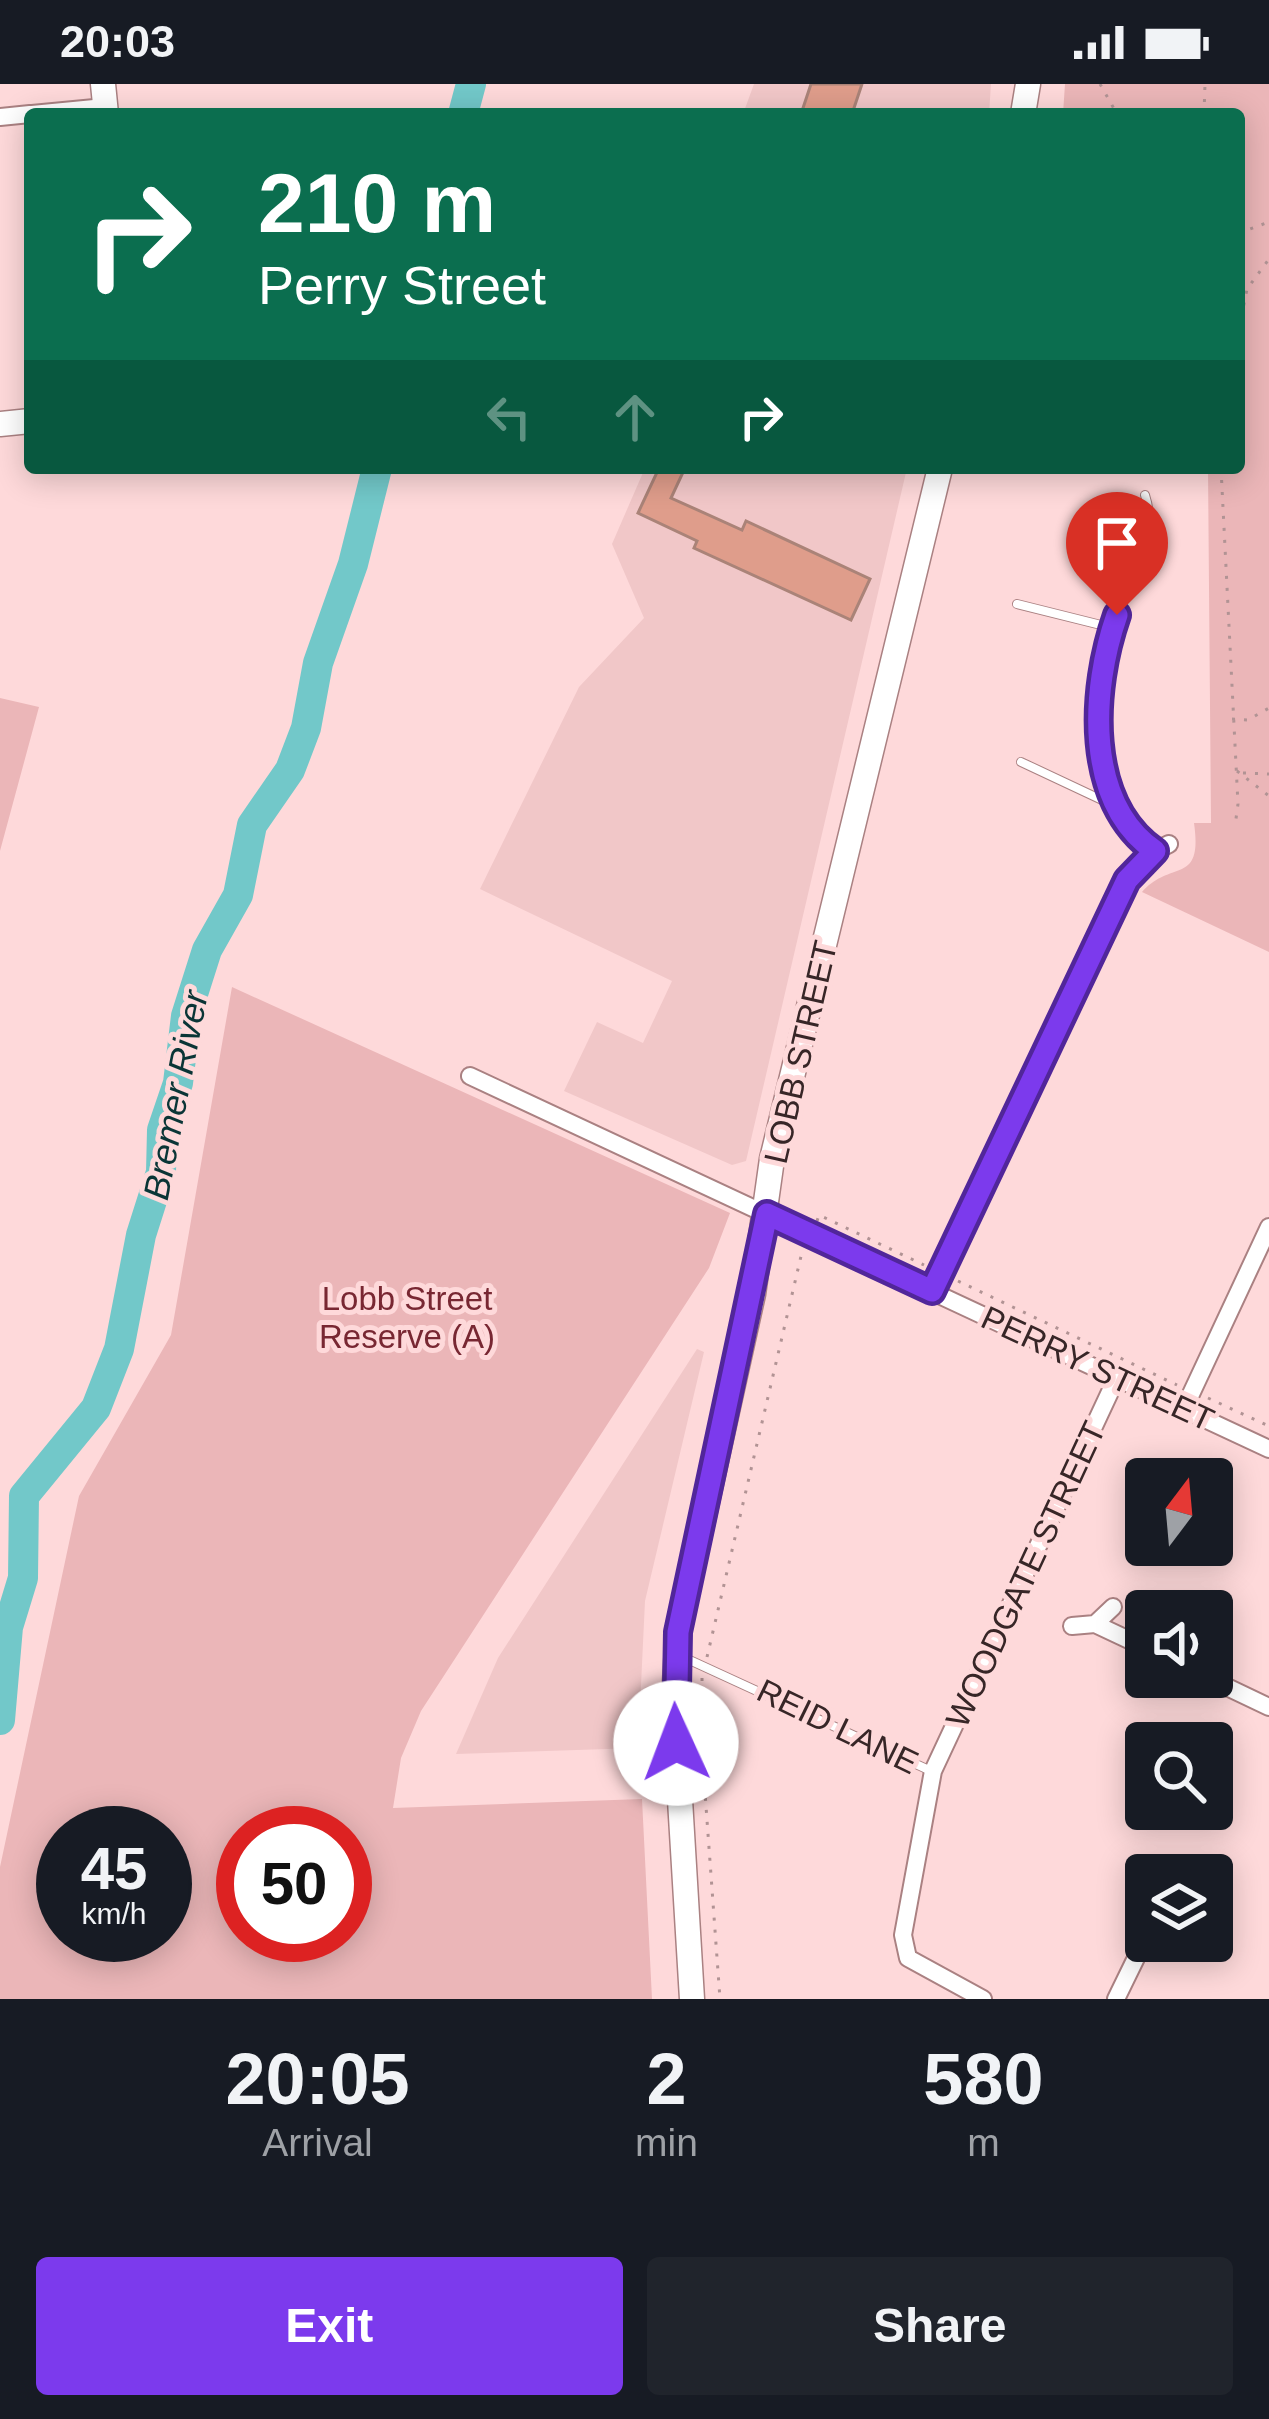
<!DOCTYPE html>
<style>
:root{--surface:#171b24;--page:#20242c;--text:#f1f3f6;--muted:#9ea1a6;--accent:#7c3aed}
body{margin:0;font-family:Arial,sans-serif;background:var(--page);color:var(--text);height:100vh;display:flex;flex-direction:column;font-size:45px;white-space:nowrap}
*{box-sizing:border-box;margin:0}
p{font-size:39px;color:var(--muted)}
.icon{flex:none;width:66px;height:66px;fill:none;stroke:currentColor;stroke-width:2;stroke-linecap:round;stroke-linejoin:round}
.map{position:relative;height:1915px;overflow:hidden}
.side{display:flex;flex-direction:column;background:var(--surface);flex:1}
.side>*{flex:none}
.top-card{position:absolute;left:24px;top:24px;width:1221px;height:366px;border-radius:12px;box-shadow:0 6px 30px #0003;background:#0b6e4f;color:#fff;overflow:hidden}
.needle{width:78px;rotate:16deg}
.tools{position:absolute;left:1125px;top:1374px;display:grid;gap:24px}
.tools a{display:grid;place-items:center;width:108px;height:108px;border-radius:12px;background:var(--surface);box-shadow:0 6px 30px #0003;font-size:60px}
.speed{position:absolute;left:36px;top:1722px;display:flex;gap:24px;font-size:60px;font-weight:700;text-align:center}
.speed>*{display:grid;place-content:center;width:156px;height:156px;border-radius:50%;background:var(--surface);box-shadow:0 6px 30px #0003;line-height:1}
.speed small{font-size:30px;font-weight:400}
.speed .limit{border:18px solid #d22;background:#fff;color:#111}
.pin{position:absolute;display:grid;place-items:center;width:102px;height:102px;color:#fff;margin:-123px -51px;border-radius:50% 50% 50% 0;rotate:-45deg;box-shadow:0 0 12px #0007}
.pin .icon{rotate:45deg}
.me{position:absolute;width:132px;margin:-66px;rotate:358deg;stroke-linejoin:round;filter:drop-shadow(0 0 9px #0008)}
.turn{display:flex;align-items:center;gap:42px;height:252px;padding:0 36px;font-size:54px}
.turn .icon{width:156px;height:156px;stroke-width:2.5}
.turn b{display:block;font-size:84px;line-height:102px}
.lanes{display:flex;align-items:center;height:114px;padding:0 36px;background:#0003;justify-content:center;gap:60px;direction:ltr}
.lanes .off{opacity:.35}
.eta{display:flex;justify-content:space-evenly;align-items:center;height:204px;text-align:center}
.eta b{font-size:72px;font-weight:800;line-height:84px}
.action{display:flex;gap:24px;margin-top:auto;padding:24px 36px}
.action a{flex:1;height:138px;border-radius:12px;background:var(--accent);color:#fff;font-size:48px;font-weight:800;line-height:138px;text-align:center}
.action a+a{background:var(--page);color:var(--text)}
.status{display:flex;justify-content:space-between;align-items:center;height:84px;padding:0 60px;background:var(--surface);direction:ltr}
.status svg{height:33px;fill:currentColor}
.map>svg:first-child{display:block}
</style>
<div class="status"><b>20:03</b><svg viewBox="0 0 49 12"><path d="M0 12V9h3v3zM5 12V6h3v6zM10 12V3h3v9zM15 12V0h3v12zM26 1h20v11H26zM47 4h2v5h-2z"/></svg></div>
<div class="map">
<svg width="1269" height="1915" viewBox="0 0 1269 1915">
<rect width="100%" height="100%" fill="#fed9da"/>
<path fill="#f1c7c8" d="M754 0H991L989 30H743Z
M645 384H907L746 1077 732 1081 564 1007 597 938 643 959 672 897 480 805 579 603 644 534 612 460Z
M697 1265 704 1268 645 1517 638 1664 456 1670 498 1574Z"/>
<path fill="#ebb6b8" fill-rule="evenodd" d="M1065 0H1269V868L1142 808C1171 775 1203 802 1194 739H1211L1208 384H1239V30H1063Z
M0 614 39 623 0 767Z
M232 903 730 1129 709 1184 421 1627 401 1674 393 1724 642 1715 652 1915H0V1783L79 1412 171 1251ZM63 1749H165V1851H63ZM243 1749H345V1851H243Z"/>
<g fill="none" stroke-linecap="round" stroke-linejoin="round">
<path stroke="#72c8c9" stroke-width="30" d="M463 30 471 0
M0 1636 8 1543 23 1494 24 1412 96 1324 119 1265 141 1151 161 1088 162 1046 178 999 186 932 207 866 238 811 252 741 290 686 306 644 318 579 353 480 377 384"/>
</g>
<path fill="#df9d8b" stroke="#aa8378" stroke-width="3" d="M811 0H862L852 30H801Z
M659 384H685L671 414 742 446 746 437 870 495 851 536 694 464 697 457 638 429Z"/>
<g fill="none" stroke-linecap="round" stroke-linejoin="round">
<defs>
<path id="lane" d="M1145 411C1161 461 1128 497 1113 543 1091 612 1087 721 1153 766
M1017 520 1113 544
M1021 678 1102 716 1112 715
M683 1573 931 1687"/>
<path id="street" d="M32 30 105 23
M0 33 30 30
M470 992 1269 1365
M932 1207 1127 796 1155 767 1169 760
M1184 1325 1269 1143
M1095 1540 1146 1564
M1072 1542 1095 1540 1113 1523
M1206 1593 1269 1623
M983 1915 908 1874 903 1851 933 1687 1117 1293
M1116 1915 1136 1874"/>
<path id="secondary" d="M103 0 106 30
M1023 30 1028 0
M0 340 30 337
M692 1915 674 1616 678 1548 753 1210 772 1075 940 384"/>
</defs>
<use href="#lane" stroke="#aa8182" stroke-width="10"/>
<use href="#street" stroke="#aa8182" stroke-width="20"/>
<use href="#secondary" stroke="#aa8182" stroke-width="27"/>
<path stroke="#b19394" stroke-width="3" stroke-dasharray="3 9" stroke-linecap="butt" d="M1100 0 1117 30
M1204 30 1205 0
M1239 149 1269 138
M1239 245 1247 205 1269 175
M1221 384 1238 720 1235 742
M1232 635 1248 636 1269 624
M1237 687 1269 712
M1243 689 1269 690
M817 1137 819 1131 924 1181
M958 1197 1177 1301
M1208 1314 1269 1342
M707 1573 802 1168
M702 1594 703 1681 720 1915"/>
<use href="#lane" stroke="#fff" stroke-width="8"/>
<use href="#street" stroke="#fff" stroke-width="16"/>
<use href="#secondary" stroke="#fff" stroke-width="24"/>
</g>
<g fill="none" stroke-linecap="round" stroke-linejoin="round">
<defs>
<path id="route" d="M676 1659 678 1548 767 1130 932 1207 1127 796 1155 767C1084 718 1091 605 1117 531"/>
</defs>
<use href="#route" stroke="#51269a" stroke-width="30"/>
<use href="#route" stroke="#7c3aed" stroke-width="21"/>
</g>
<g text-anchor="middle" stroke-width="10" stroke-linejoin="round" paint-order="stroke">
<g font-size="33" fill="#372627" stroke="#fed9da">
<text transform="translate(800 968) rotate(-77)" y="12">LOBB STREET</text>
<text transform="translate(1098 1284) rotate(25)" y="12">PERRY STREET</text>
<text transform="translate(1025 1490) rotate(-65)" y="12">WOODGATE STREET</text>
<text transform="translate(838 1642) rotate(26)" y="12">REID LANE</text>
</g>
<g font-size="33" fill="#782732" stroke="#fed9da">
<text x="407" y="1226">Lobb Street<tspan x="407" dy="38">Reserve (A)</tspan></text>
</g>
<g font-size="36" font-style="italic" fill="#0a3536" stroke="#fed9da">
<text transform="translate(175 1011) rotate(-79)" y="13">Bremer River</text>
</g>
</g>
</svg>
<div class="tools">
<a><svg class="needle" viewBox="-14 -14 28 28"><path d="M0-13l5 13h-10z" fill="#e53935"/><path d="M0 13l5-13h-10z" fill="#9ea1a6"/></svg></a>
<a><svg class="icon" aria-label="sound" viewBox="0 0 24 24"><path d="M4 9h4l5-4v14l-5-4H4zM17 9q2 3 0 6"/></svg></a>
<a><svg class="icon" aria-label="search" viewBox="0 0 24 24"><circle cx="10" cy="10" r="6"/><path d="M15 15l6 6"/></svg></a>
<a><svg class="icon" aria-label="layers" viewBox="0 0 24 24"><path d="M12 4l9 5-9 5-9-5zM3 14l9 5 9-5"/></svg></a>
</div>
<div class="speed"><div>45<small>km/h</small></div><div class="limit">50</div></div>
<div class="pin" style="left:1117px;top:531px;background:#d93025"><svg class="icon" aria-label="arrive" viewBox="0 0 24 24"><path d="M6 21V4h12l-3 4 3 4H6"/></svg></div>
<svg class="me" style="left:676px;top:1659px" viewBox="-20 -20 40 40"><circle r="19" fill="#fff"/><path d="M0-13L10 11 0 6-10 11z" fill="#7c3aed"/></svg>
<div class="top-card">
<div class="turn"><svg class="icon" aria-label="right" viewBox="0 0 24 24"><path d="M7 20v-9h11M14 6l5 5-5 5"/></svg><div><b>210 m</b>Perry Street</div></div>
<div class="lanes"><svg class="icon off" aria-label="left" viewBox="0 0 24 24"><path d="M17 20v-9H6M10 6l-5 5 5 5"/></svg><svg class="icon off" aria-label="ahead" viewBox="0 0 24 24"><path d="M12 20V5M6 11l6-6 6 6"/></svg><svg class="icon" aria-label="right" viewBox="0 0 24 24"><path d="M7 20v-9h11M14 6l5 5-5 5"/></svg></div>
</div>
</div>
<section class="side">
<div class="eta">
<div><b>20:05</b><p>Arrival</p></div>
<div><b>2</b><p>min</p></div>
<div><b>580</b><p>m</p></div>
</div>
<div class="action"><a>Exit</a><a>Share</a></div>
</section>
